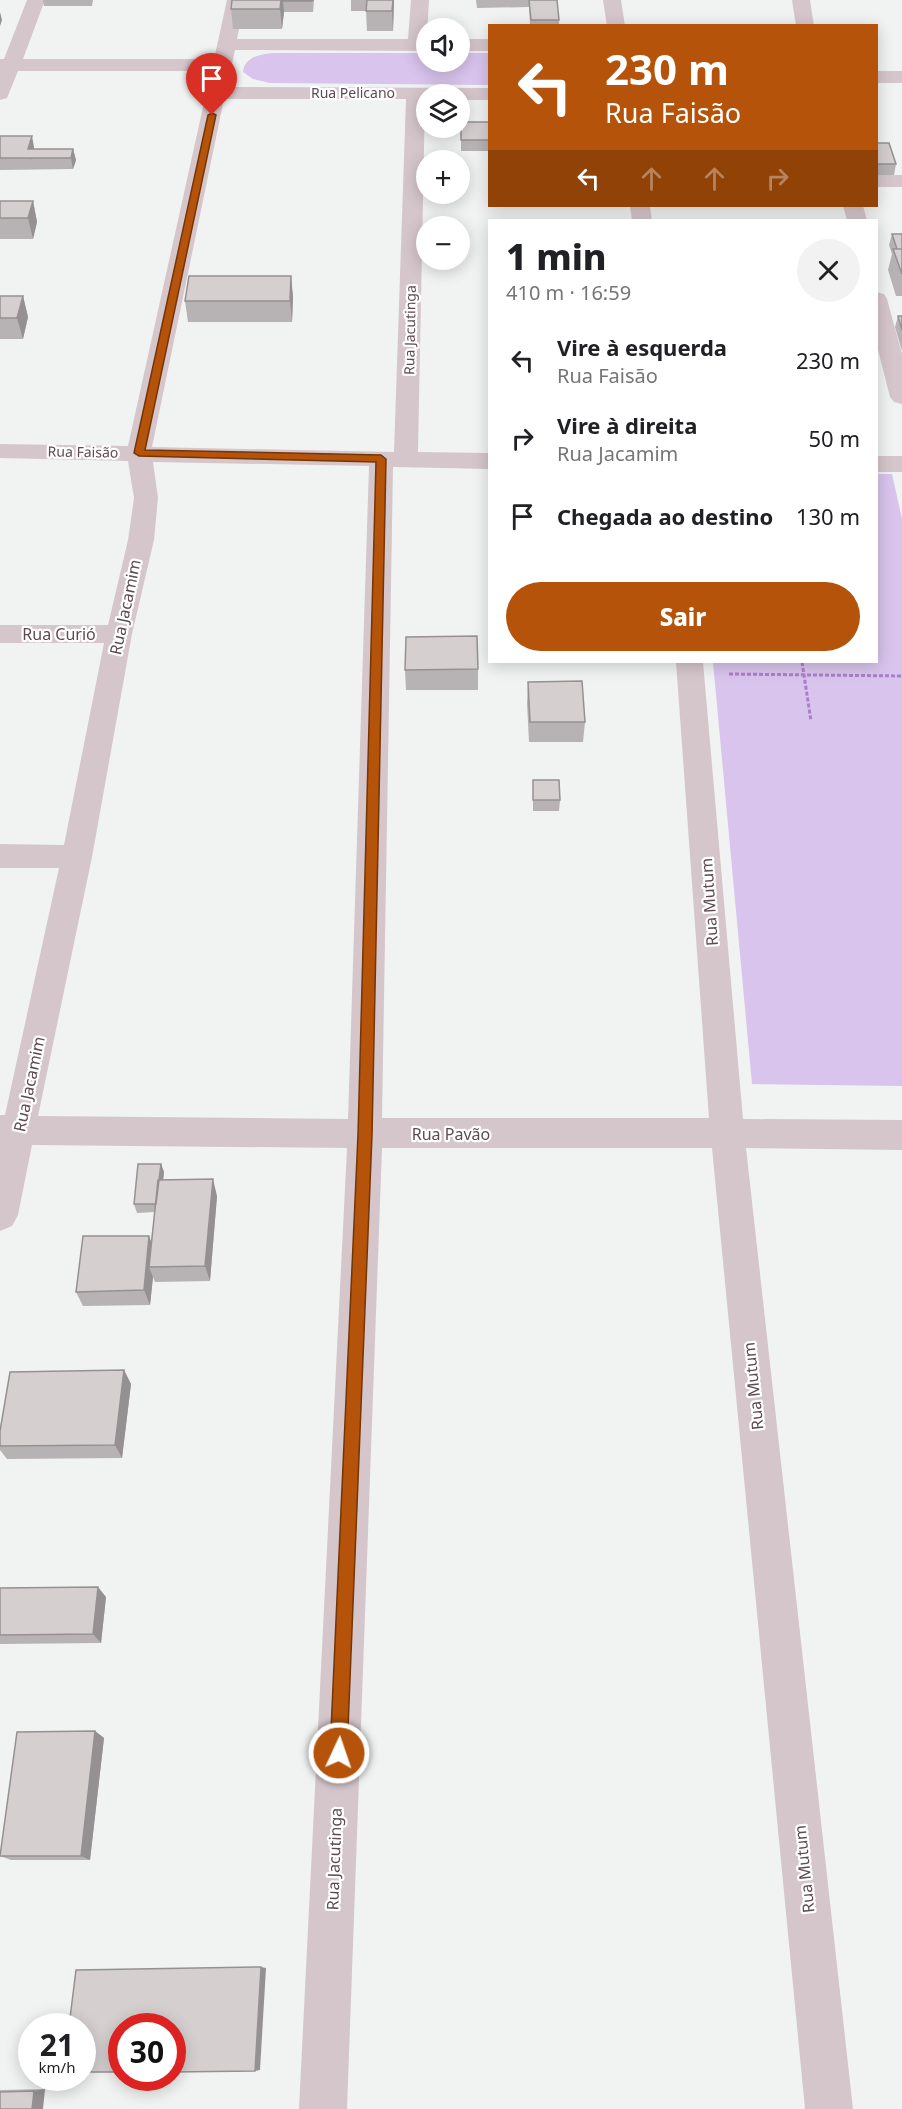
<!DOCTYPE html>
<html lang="pt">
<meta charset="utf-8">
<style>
:root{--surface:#fff;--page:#f2f2f2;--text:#202124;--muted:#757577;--accent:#b45309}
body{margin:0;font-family:"Noto Sans",sans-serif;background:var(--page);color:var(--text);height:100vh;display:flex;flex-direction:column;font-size:22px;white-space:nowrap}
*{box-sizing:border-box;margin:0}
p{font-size:20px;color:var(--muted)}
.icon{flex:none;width:33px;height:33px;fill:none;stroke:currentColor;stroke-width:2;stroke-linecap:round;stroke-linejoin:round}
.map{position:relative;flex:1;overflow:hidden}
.sheet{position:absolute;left:488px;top:219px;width:390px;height:444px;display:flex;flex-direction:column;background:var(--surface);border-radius:0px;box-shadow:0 3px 15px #0003}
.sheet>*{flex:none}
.hud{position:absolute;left:488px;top:24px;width:390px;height:183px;border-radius:0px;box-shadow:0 3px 15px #0003;background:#b45309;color:#fff;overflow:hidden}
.tools{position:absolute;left:416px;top:18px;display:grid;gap:12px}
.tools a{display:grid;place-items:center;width:54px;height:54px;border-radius:50%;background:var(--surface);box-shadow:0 3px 15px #0003;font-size:30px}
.speed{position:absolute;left:18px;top:2013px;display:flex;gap:12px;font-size:30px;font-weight:700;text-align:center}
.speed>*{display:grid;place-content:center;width:78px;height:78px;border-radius:50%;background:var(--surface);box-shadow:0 3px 15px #0003;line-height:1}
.speed small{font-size:15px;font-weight:400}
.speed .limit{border:9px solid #d22;background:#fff;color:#111}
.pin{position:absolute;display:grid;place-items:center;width:51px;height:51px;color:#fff;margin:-62px -26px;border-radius:50% 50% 50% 0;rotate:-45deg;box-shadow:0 0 6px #0007}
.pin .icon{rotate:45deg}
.me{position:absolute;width:66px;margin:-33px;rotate:3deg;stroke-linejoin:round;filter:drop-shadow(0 0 4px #0008)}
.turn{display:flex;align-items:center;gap:21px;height:126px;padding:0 18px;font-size:27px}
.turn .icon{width:78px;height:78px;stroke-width:2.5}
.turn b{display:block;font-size:42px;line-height:51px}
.lanes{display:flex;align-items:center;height:57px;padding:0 18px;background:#0003;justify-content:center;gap:30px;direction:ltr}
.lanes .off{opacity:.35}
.round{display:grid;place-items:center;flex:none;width:63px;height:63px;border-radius:32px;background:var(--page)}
.summary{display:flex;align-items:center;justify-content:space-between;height:102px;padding:0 18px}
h1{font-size:36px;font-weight:800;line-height:45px}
.primary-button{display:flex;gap:12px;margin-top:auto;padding:12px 18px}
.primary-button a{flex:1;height:69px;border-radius:36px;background:var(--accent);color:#fff;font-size:24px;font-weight:800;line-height:69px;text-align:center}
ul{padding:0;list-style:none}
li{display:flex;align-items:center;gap:18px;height:78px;padding:0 18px}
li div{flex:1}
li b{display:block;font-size:22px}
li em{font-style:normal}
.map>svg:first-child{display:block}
</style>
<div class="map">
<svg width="902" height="2109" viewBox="0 0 902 2109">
<rect width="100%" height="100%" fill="#f1f3f2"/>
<path fill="#d8c4ed" d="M273 53H426V62H459V53H489V85L270 83 253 79 243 72C244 57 261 54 273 53Z
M876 474H892L902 519V1086L752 1084 713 662H876Z"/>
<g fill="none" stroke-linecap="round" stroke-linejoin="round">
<path stroke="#ac7ec9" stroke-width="3" stroke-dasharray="4 2" stroke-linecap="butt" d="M802 662 811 721
M729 674 902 676"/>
<path fill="#d5c6cc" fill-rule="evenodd" d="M27 0H45L23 59H214L227 0H245L237 39H408L411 0H429L426 51 235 50 227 87 489 88V100H459V94H426L425 99 418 452 489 453V469L393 467 382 1118H709L676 662H703L743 1119 902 1120V1150L746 1148 853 2109H805L712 1148H382L347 2109H299L347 1148 32 1145 18 1215 12 1226 0 1231V1115H5L59 868H0V844L64 845 104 643H0V625H108L128 540 134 498 128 461 0 458V444L128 446 211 71H18L7 98 0 100V59H4ZM224 99H406L394 452 152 447ZM153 462 369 466 348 1119 38 1116 92 857 132 634 154 540 158 498Z
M603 0H621L625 26H607Z
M792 0H810L814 26H796Z
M459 39H489V51H459Z
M876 71H902V83H876Z
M876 175H902V187H876Z
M630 206H650L652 220H632Z
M843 206H863L867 220H847Z
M876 292 884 294 887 299 902 354V404L894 402 890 397 876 342Z
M876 456H902V472H876Z"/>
</g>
<path fill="#b7b2b3" d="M43 0H93L92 6H44Z
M232 0H314L313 12H284L282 29H233L231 9Z
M351 0H394L393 31H367L366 11H351Z
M476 0H529V7L477 8Z
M529 0 559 20V26H530Z
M461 122H489V151H461Z
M0 136 34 147V149H73L76 160 73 169 0 170Z
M876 143 896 164 894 175H876Z
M0 201H33L37 222 33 239H0Z
M892 234H902V296H896L888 270 892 254 889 245Z
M291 276 293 297 292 322H188L185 301Z
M0 296H23L28 317 23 339H0Z
M898 316H902V351L895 327Z
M478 669V690H406L405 670Z
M528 682 585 722 583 742H529L527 703Z
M533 780 560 800 559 811H533Z
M161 1164 164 1172 163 1180 217 1196 210 1281 155 1282 153 1277 150 1305 83 1306 76 1292 151 1241 155 1212 137 1213 134 1204Z
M124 1370 131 1384 122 1458 7 1459 0 1450V1431Z
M0 1588 106 1597 101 1643 0 1644Z
M95 1731 104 1738 90 1860H11L0 1856Z
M45 2089 0 2109V2090Z"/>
<path fill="#959192" d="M281 0H283L284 12 282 29 280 9Z
M393 0H394L393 31 392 11Z
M0 12 2 20 0 26Z
M32 136 34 147 31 160 28 149Z
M73 149 76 160 73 169 71 158Z
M33 201 37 222 33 239 28 218Z
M291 276 293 297 292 322 290 301Z
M23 296 28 317 23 339 17 318Z
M161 1164 164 1172 160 1212 157 1204Z
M213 1179 217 1196 210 1281 205 1266Z
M149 1236 155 1251 149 1267 153 1277 150 1305 144 1290Z
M124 1370 131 1384 122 1458 115 1445Z
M98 1587 106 1597 101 1643 93 1634Z
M95 1731 104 1738 90 1860 81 1856Z
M261 1967 266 1968 260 2070 255 2071Z
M45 2089 43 2109H32L34 2091Z"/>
<path fill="#d5cfd0" stroke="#959192" stroke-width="1.5" d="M232 0H281L280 9H231Z
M283 0H313L312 1H283Z
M367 0H393L392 11H366Z
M529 0H557L559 20H531Z
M461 122H489V140H461Z
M0 136H32L28 149H73L71 158H0Z
M876 143H889L896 164H876Z
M0 201H33L28 218H0Z
M892 234H902V249H897Z
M893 249H902V274Z
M189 276H291L290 301H185Z
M0 296H23L17 318H0Z
M898 316H902V330Z
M477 636 478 669 405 670 406 637Z
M582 681 585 722H530L528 682Z
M533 780H559L560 800H533Z
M138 1164H161L156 1204H134Z
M213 1179 205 1266 149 1267 158 1180Z
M83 1236H149L144 1290 76 1292Z
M124 1370 115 1445 0 1446V1431L10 1372Z
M98 1587 93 1634 0 1635V1588Z
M95 1731 81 1856H0L17 1732Z
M261 1967 255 2071 172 2072V2026H122V2072H82V2026H69L76 1970Z
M34 2091 32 2109H0V2092Z"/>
<path fill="#b45309" stroke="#753606" stroke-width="1.5" d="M212 113 216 115 145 450 381 455 386 459 372 1135 347 1753 345 1759 339 1762 332 1759 330 1753 358 1135 376 462 139 456 134 453 208 115Z"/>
<g text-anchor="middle" stroke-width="4.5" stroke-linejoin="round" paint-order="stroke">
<g font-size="14" fill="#5e4a52" stroke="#fff">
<text x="353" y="98">Rua Pelicano</text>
<text transform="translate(410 330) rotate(-89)" y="5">Rua Jacutinga</text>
<text transform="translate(83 452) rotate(1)" y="5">Rua Faisão</text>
</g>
<g font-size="16" fill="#5e4a52" stroke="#fff">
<text transform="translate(125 607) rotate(-78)" y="6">Rua Jacamim</text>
<text x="59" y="640">Rua Curió</text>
<text transform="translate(709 902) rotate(-94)" y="6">Rua Mutum</text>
<text transform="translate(29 1084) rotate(-78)" y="6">Rua Jacamim</text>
<text x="451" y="1140">Rua Pavão</text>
<text transform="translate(753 1386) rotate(-96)" y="6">Rua Mutum</text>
<text transform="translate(334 1859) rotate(-88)" y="6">Rua Jacutinga</text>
<text transform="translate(804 1869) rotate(-96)" y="6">Rua Mutum</text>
</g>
</g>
</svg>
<div class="tools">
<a><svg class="icon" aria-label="sound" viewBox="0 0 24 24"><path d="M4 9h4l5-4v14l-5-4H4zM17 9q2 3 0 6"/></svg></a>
<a><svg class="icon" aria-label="layers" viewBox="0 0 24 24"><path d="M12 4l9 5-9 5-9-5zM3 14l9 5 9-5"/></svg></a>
<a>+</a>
<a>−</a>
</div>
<div class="speed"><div>21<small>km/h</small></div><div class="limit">30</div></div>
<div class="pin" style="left:212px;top:115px;background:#d93025"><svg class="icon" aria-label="arrive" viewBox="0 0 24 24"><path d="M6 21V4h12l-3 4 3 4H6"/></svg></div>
<svg class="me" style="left:339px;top:1753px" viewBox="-20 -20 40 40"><circle r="17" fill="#b45309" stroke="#fff" stroke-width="3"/><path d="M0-11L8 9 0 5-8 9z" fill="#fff"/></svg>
<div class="hud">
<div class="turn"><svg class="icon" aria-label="left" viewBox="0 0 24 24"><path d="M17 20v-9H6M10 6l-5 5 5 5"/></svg><div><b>230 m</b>Rua Faisão</div></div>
<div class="lanes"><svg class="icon" aria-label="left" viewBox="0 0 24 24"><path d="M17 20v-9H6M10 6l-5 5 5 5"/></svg><svg class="icon off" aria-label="ahead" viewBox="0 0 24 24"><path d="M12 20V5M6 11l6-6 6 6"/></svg><svg class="icon off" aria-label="ahead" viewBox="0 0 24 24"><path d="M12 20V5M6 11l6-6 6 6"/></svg><svg class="icon off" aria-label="right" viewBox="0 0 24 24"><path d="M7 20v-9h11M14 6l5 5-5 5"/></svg></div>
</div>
<section class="sheet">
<div class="summary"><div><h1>1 min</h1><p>410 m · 16:59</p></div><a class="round"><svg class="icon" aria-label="close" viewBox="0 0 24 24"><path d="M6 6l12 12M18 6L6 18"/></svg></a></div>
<ul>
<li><svg class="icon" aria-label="left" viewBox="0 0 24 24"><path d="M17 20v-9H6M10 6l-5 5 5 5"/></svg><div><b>Vire à esquerda</b><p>Rua Faisão</p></div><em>230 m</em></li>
<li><svg class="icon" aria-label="right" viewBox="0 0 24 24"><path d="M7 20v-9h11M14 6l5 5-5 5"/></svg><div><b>Vire à direita</b><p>Rua Jacamim</p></div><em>50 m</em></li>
<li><svg class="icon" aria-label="arrive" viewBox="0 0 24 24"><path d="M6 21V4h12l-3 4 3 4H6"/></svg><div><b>Chegada ao destino</b></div><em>130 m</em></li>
</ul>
<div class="primary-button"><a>Sair</a></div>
</section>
</div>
